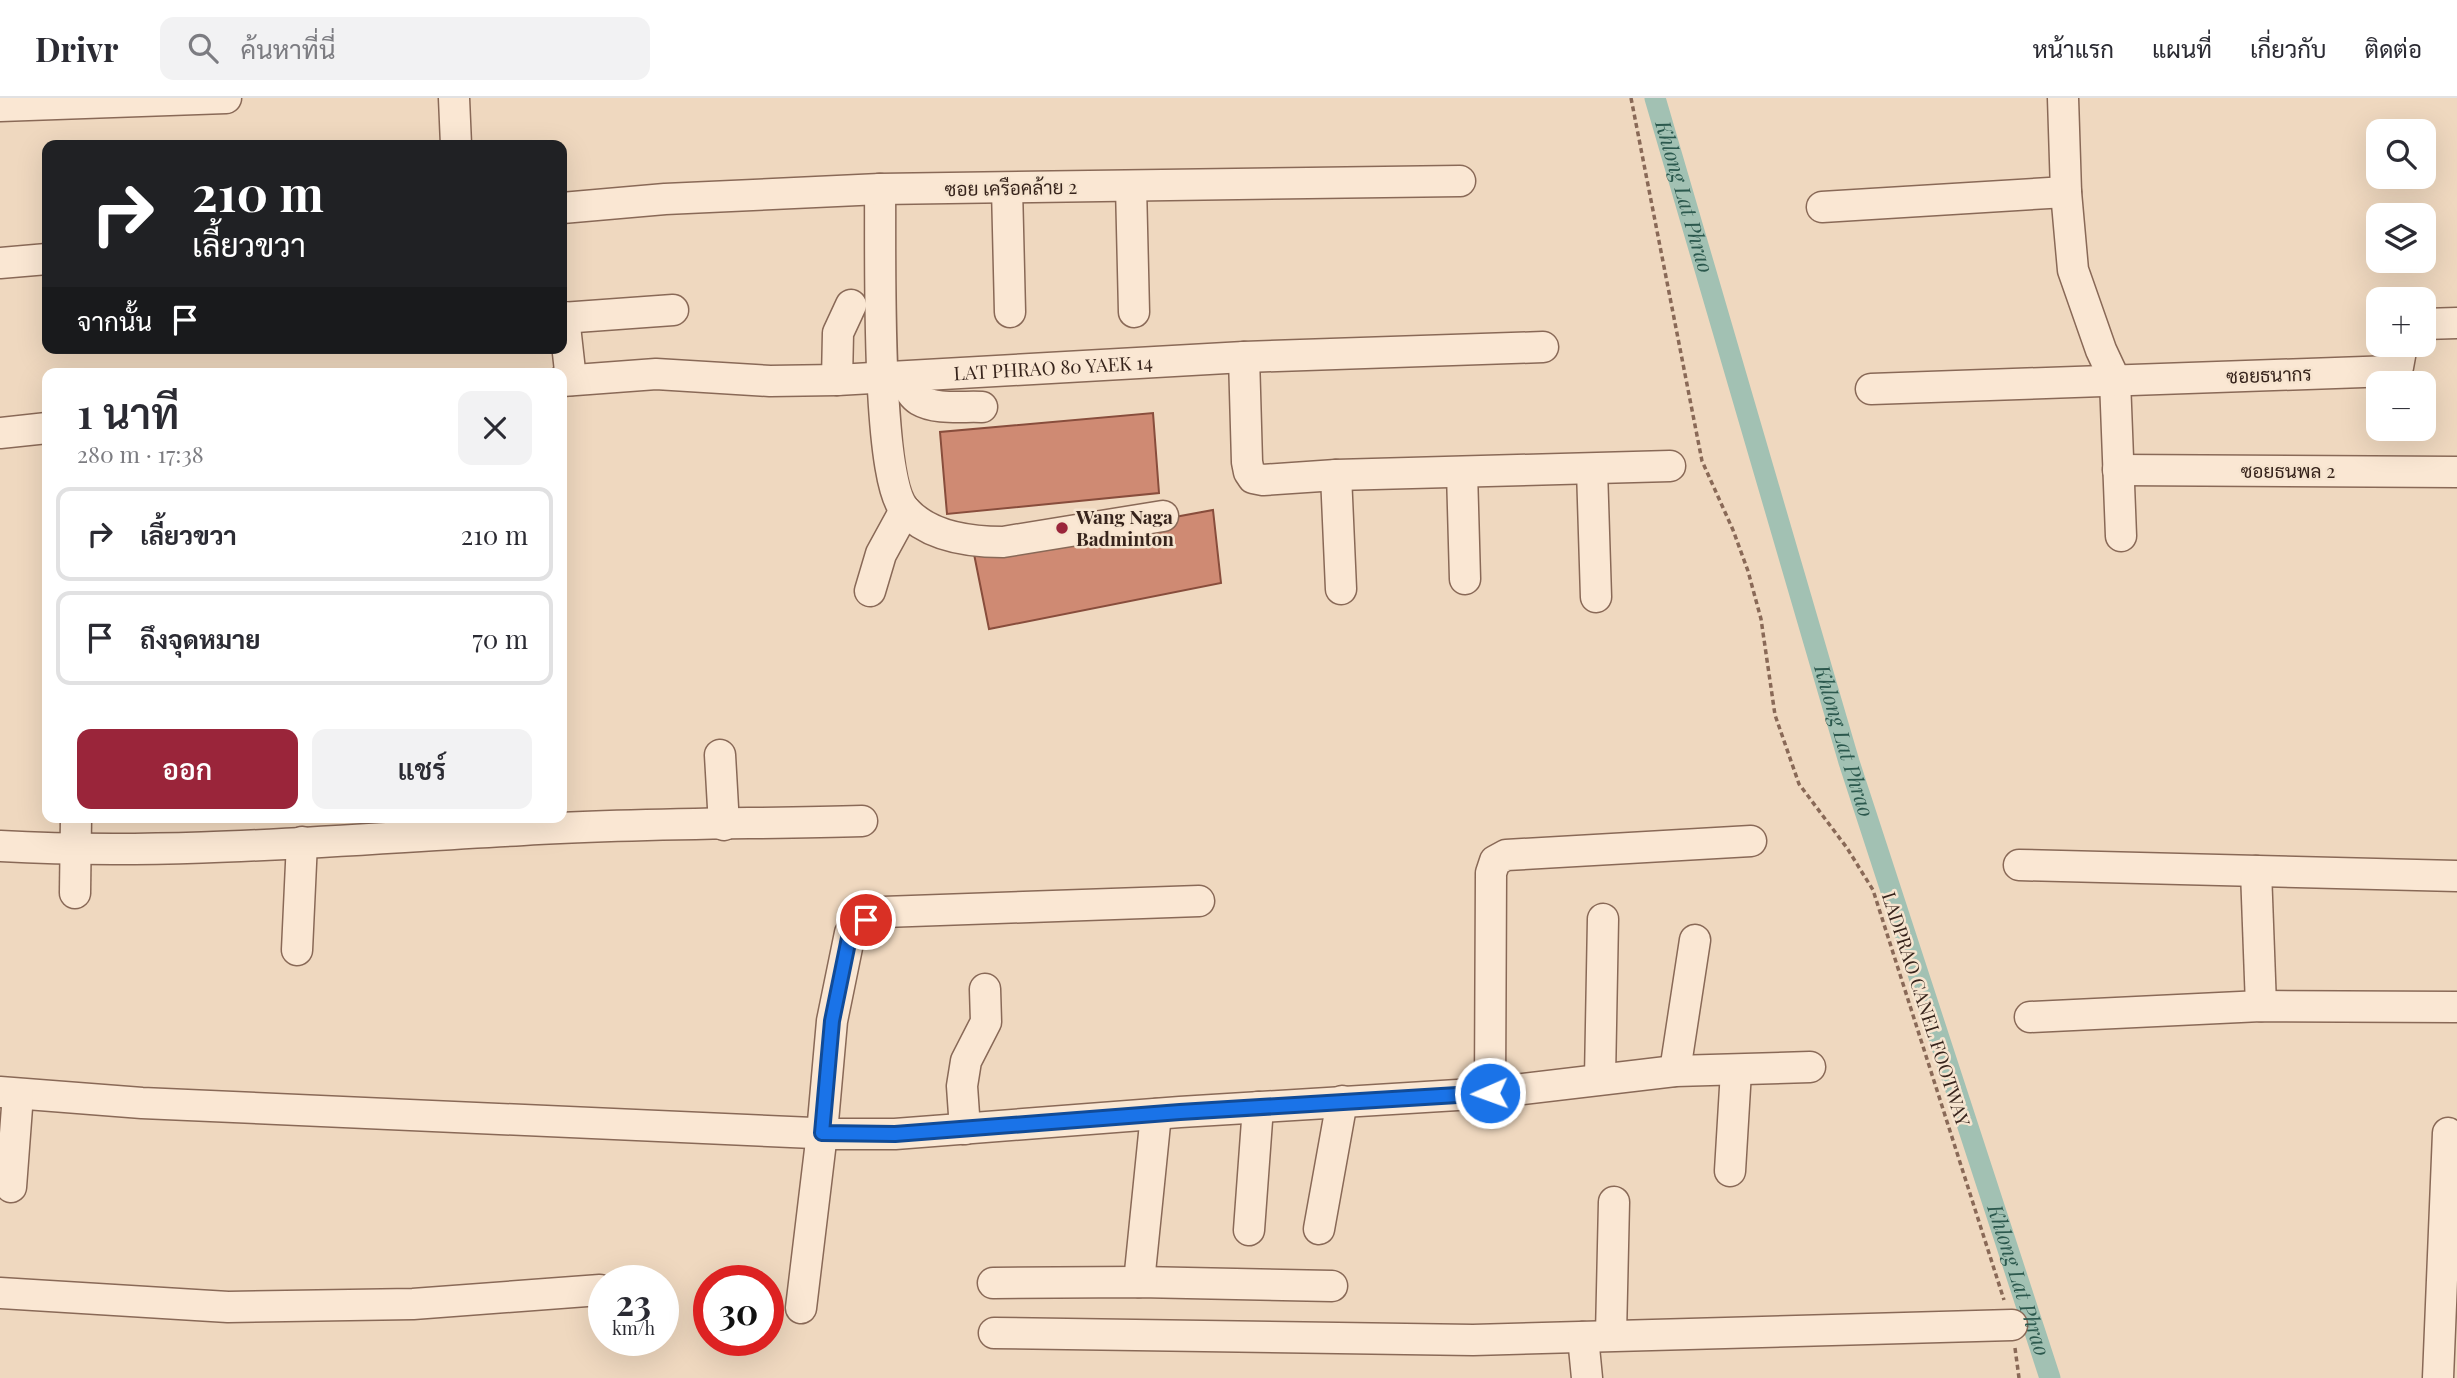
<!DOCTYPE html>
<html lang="th">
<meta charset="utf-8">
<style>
:root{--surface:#fff;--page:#f2f2f3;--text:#2b2b33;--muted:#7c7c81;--line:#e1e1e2;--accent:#9a253a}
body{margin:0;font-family:"Playfair Display",Sarabun,serif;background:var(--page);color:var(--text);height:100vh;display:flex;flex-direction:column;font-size:26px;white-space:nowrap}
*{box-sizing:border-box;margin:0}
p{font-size:23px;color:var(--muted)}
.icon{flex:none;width:38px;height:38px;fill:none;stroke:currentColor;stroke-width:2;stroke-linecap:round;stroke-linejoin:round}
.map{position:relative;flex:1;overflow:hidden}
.sheet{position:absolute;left:42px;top:270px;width:525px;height:455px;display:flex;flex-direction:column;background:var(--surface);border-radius:14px;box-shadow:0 7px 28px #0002}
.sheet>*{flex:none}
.guide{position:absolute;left:42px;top:42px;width:525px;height:214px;border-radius:14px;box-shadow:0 7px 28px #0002;background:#202124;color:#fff;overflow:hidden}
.buttons{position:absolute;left:2366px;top:21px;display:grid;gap:14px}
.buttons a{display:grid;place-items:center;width:70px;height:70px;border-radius:14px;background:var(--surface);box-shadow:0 7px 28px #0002;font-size:35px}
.speed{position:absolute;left:588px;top:1167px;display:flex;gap:14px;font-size:35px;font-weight:700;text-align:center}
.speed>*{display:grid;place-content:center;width:91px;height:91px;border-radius:50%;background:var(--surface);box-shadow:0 7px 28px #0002;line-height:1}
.speed small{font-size:18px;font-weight:400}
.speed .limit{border:10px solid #d22;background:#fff;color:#111}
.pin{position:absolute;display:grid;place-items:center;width:60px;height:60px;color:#fff;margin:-30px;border:4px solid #fff;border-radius:50%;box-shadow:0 2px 7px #0007}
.me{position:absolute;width:77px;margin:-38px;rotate:268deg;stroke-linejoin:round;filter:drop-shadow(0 0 5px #0008)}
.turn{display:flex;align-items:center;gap:24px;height:147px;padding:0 35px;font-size:32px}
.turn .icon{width:91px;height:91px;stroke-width:2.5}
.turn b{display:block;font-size:49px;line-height:60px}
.then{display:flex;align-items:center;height:66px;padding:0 35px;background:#0003;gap:14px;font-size:26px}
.round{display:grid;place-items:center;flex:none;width:74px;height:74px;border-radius:14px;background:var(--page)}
.headline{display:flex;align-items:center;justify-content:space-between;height:119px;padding:0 35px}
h1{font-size:42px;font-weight:600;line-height:52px}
.button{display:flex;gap:14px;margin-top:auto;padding:14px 35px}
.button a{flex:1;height:80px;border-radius:14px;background:var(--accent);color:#fff;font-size:28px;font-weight:600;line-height:80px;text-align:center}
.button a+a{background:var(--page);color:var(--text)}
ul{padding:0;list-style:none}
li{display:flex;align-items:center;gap:21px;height:94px;margin:0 14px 10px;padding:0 21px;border:4px solid var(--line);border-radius:14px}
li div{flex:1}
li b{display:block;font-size:26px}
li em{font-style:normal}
header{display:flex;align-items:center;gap:42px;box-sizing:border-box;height:98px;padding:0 35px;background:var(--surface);border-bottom:2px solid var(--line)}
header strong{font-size:33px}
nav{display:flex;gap:38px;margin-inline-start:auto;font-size:24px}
.search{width:490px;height:63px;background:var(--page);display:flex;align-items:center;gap:18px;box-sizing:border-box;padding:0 24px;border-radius:14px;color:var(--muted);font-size:26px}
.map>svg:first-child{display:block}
</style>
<header>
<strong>Drivr</strong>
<div class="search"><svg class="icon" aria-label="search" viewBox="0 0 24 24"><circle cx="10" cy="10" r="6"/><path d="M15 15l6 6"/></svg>ค้นหาที่นี่</div>
<nav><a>หน้าแรก</a><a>แผนที่</a><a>เกี่ยวกับ</a><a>ติดต่อ</a></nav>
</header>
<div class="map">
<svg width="2457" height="1280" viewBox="0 0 2457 1280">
<rect width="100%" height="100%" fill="#efd8bf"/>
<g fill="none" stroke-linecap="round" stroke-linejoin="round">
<path stroke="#a2c1b3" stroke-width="21" id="s1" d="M1655 0 1849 664 2050 1280"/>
</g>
<path fill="#cf8a73" stroke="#884d3c" stroke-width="2" d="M1153 315 1159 395 947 416 940 334Z
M1213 412 1221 485 989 531 974 456Z"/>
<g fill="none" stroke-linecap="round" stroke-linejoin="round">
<defs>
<g id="minor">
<path d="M454 0 456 47"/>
<path d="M2063 0 2066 94 2073 172 2101 252 2115 282 2121 438"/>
<path d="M0 8 226 0"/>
<path d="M1131 88 1134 214"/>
<path d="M1007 90 1010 214"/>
<path d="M880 91C881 146 875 380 905 412 929 439 969 444 1003 444L1163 418"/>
<path d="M1822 109 2066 94"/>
<path d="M562 110 665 101 880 91 1460 83"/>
<path d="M0 165 47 161"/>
<path d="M564 219 571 282"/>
<path d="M562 220 673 212"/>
<path d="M2424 226 2457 225"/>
<path d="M1244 259 1247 364 1249 374 1253 380 1263 382 1336 377 1670 368"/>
<path d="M902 279C907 287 911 297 919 302 936 312 963 308 982 309"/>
<path d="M837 282 838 235 851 207"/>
<path id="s2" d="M562 283 656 276 770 283 837 282 1244 259 1543 249"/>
<path d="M1871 291 2392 273 2398 269 2402 247"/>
<path d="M0 335 47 330"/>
<path d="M1592 371 1596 499"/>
<path d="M2118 372 2457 374"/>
<path d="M1462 374 1465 481"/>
<path d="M1336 377 1341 491"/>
<path d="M870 493 881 456 905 412"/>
<path d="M720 657 724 727"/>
<path d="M0 748C174 758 349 741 523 732 636 725 749 726 862 723"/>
<path d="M2019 767 2457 778"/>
<path d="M2256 773 2261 908"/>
<path d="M75 795 76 719"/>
<path d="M297 852 302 744"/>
<path d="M2030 919 2261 908 2457 909"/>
<path d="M1675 973 1695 842"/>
<path d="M1600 980 1603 821"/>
<path d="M0 994 142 1005 836 1036H895L1180 1014 1490 995 1675 973 1810 969"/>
<path d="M1490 995 1491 775 1495 763 1506 757 1751 743"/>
<path d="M965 1031 962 988 966 963 986 924 985 891"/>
<path d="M1730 1073 1736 973"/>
<path d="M11 1089 18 996"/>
<path d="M1319 1131 1342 1003"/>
<path d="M1249 1132 1258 1009"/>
<path d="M1139 1184 1156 1016"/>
<path d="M993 1185 1139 1184 1332 1188"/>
<path d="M0 1195 228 1209 413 1206 600 1192"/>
<path d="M801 1210 822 1035 832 923 850 835 866 822 883 814 1199 803"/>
<path d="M994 1235 1473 1242 2012 1227"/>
<path d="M1611 1237 1614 1104"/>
<path d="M1583 1239 1587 1280"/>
<path d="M2438 1280 2448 1035"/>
</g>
</defs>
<use href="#minor" stroke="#896957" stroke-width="33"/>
<path stroke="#896957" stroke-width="3.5" stroke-dasharray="5 3.5" stroke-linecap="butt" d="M1631 0 1702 363 1733 432 1748 473 1761 521 1775 617 1799 686 1847 750 1873 792 2004 1202
M2015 1250 2019 1280"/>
<use href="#minor" stroke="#fae7d3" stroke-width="30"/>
</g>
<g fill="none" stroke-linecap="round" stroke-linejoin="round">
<defs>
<path id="route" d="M866 822 850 835 832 923 822 1035 895 1036 1180 1014 1490 995"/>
</defs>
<use href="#route" stroke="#114b97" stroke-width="18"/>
<use href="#route" stroke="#1a73e8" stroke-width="12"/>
</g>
<circle fill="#9a253a" stroke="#f6e4cf" stroke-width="2.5" cx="1062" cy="430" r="7"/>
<g text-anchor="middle" stroke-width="5" stroke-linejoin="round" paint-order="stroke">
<g font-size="19" fill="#37241c" stroke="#f6e4cf">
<text transform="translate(1011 90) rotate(-1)" y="7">ซอย เครือคล้าย 2</text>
<text dy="7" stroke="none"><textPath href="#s2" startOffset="492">LAT PHRAO 80 YAEK 14</textPath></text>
<text transform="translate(2269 277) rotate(-2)" y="7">ซอยธนากร</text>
<text x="2288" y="380">ซอยธนพล 2</text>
<text transform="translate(1926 911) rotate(72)" y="7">LADPRAO CANEL FOOTWAY</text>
</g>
<g font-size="19" font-weight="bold" fill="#37241c" stroke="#f6e4cf" text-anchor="start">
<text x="1076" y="426">Wang Naga<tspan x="1076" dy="22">Badminton</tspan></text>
</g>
<g font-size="21" font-style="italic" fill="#2b584d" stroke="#f6e4cf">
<text dy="7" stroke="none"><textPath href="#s1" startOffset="103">Khlong Lat Phrao</textPath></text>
<text dy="7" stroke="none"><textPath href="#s1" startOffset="670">Khlong Lat Phrao</textPath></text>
<text dy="7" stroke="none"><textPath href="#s1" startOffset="1237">Khlong Lat Phrao</textPath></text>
</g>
</g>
</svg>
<div class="buttons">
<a><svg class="icon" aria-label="search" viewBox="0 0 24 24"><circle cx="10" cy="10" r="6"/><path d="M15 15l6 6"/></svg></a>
<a><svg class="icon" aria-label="layers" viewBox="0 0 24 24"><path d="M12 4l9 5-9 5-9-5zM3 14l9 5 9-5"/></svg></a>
<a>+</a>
<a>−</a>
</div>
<div class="speed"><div>23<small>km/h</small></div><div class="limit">30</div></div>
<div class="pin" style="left:866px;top:822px;background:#d93025"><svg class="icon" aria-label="arrive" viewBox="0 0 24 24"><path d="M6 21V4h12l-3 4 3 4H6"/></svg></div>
<svg class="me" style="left:1490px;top:995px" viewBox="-20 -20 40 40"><circle r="17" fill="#1a73e8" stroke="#fff" stroke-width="3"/><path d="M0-11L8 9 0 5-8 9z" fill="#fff"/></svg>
<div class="guide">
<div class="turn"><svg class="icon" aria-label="right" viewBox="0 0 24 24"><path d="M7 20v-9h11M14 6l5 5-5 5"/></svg><div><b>210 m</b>เลี้ยวขวา</div></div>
<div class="then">จากนั้น<svg class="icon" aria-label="arrive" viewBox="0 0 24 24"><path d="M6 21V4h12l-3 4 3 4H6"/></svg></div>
</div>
<section class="sheet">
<div class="headline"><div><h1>1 นาที</h1><p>280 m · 17:38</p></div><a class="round"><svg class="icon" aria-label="close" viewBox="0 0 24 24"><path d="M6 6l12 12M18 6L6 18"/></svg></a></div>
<ul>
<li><svg class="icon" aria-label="right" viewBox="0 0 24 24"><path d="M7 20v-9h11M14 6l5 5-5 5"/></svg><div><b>เลี้ยวขวา</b></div><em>210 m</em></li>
<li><svg class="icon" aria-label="arrive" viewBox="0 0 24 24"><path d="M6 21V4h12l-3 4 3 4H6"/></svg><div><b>ถึงจุดหมาย</b></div><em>70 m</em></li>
</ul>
<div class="button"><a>ออก</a><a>แชร์</a></div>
</section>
</div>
